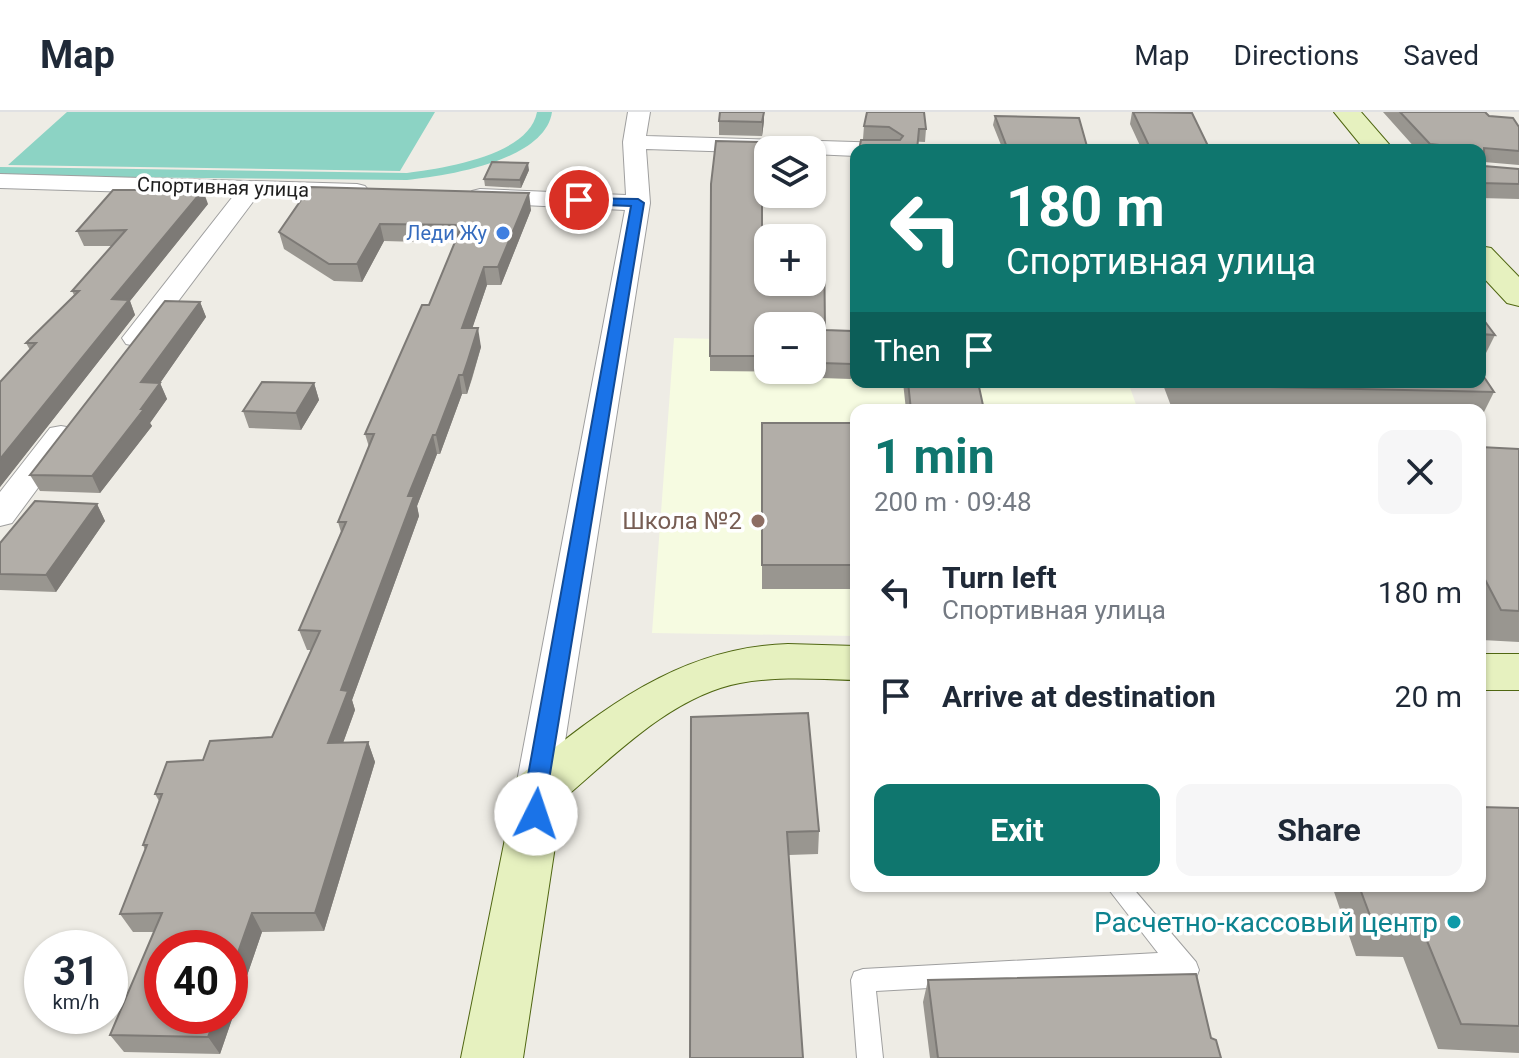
<!DOCTYPE html>
<meta charset="utf-8">
<style>
:root{--surface:#fff;--page:#f6f6f7;--text:#1f2937;--muted:#747a83;--line:#e0e1e3;--accent:#0f766e}
body{margin:0;font-family:Roboto,sans-serif;background:var(--page);color:var(--text);height:100vh;display:flex;flex-direction:column;font-size:30px;white-space:nowrap}
*{box-sizing:border-box;margin:0}
p{font-size:26px;color:var(--muted)}
.icon{flex:none;width:44px;height:44px;fill:none;stroke:currentColor;stroke-width:2;stroke-linecap:round;stroke-linejoin:round}
.map{position:relative;flex:1;overflow:hidden}
.side{position:absolute;left:850px;top:292px;width:636px;height:488px;display:flex;flex-direction:column;background:var(--surface);border-radius:16px;box-shadow:0 2px 6px #0004}
.side>*{flex:none}
.guide{position:absolute;left:850px;top:32px;width:636px;height:244px;border-radius:16px;box-shadow:0 2px 6px #0004;background:#0f766e;color:#fff;overflow:hidden}
.tools{position:absolute;left:754px;top:24px;display:grid;gap:16px}
.tools a{display:grid;place-items:center;width:72px;height:72px;border-radius:16px;background:var(--surface);box-shadow:0 2px 6px #0004;font-size:40px}
.speed{position:absolute;left:24px;top:818px;display:flex;gap:16px;font-size:40px;font-weight:700;text-align:center}
.speed>*{display:grid;place-content:center;width:104px;height:104px;border-radius:50%;background:var(--surface);box-shadow:0 2px 6px #0004;line-height:1}
.speed small{font-size:20px;font-weight:400}
.speed .limit{border:12px solid #d22;background:#fff;color:#111}
.pin{position:absolute;display:grid;place-items:center;width:68px;height:68px;color:#fff;margin:-34px;border:4px solid #fff;border-radius:50%;box-shadow:0 2px 8px #0007}
.me{position:absolute;width:88px;margin:-44px;rotate:4deg;stroke-linejoin:round;filter:drop-shadow(0 0 6px #0008)}
.turn{display:flex;align-items:center;gap:28px;height:168px;padding:0 24px;font-size:36px}
.turn .icon{width:104px;height:104px;stroke-width:2.5}
.turn b{display:block;font-size:56px;line-height:68px}
.then{display:flex;align-items:center;height:76px;padding:0 24px;background:#0003;gap:16px;font-size:30px}
.round{display:grid;place-items:center;flex:none;width:84px;height:84px;border-radius:16px;background:var(--page)}
.head{display:flex;align-items:center;justify-content:space-between;height:136px;padding:0 24px}
h1{font-size:48px;font-weight:700;line-height:60px;color:var(--accent)}
.cta{display:flex;gap:16px;margin-top:auto;padding:16px 24px}
.cta a{flex:1;height:92px;border-radius:16px;background:var(--accent);color:#fff;font-size:32px;font-weight:700;line-height:92px;text-align:center}
.cta a+a{background:var(--page);color:var(--text)}
ul{padding:0;list-style:none}
li{display:flex;align-items:center;gap:24px;height:104px;padding:0 24px}
li div{flex:1}
li b{display:block;font-size:30px}
li em{font-style:normal}
header{display:flex;align-items:center;gap:48px;box-sizing:border-box;height:112px;padding:0 40px;background:var(--surface);border-bottom:2px solid var(--line)}
header strong{font-size:38px}
nav{display:flex;gap:44px;margin-inline-start:auto;font-size:28px}
.map>svg:first-child{display:block}
</style>
<header>
<strong>Map</strong>
<nav><a>Map</a><a>Directions</a><a>Saved</a></nav>
</header>
<div class="map">
<svg width="1519" height="946" viewBox="0 0 1519 946">
<rect width="100%" height="100%" fill="#eeece5"/>
<path fill="#f6fbe1" d="M674 226 768 228V258H812V230L856 231V270H1128L1138 298H856V524L652 521Z"/>
<path fill="#8cd3c4" d="M67 0H435L400 59 8 53Z
M537 0H552C545 49 446 64 407 68L0 64V55L407 61C443 56 529 44 537 0Z"/>
<g fill="none" stroke-linecap="round" stroke-linejoin="round">
<defs>
<path id="lane" d="M1106 774H1131L1196 850 1199 858 1196 866 1187 869 1176 862 876 879 883 946H857L851 868 854 860 863 857 1158 841Z"/>
<path id="street" d="M628 0H650L646 24 888 31 899 38H856V44L812 42V38H768V41L646 37 650 91 557 680 551 692 536 697 521 692 515 680 625 98 480 91 472 89 468 84 472 79 480 77 626 83 623 30Z
M0 62 357 72 365 74 369 79 365 84 357 86 258 83 146 232 136 234 126 232 122 226 234 83 0 76Z
M61 314 72 316 77 323 12 411 0 414V380L50 316Z"/>
<path id="secondary" d="M1334 0H1361L1394 38H1365Z
M1480 134 1491 136 1519 165V194L1507 191 1480 162Z
M788 532 856 534V568C817 567 778 564 740 571 671 584 613 645 562 688L523 946H461L510 702V680L518 665C600 599 678 535 788 532Z
M1480 542H1519V578H1480Z"/>
</defs>
<use href="#lane" stroke="#9f9f9f" stroke-width="2"/>
<use href="#street" stroke="#9f9f9f" stroke-width="2"/>
<use href="#secondary" stroke="#506712" stroke-width="2"/>
<use href="#lane" fill="#fff" fill-rule="evenodd"/>
<use href="#street" fill="#fff" fill-rule="evenodd"/>
<use href="#secondary" fill="#e6f1bf" fill-rule="evenodd"/>
</g>
<path fill="#999690" fill-rule="evenodd" d="M1132 0 1210 38H1142L1130 12Z
M1383 0H1485L1489 4 1519 15V53L1484 50V54L1519 57V87L1480 86V38H1417Z
M995 4 1088 38H1003L993 13Z
M719 9H764L762 24 719 23Z
M864 14 926 17 925 30 863 27Z
M759 44 758 50 762 124 825 218 852 252 851 267 821 266V260L710 259V244ZM768 214H812V258H768Z
M529 58 521 76 485 74 484 67Z
M208 92 130 189 135 203 0 375V270L30 238 26 231 74 183 72 179 113 134H84L77 119Z
M531 98 501 173H487L472 216 481 235 472 267 467 282H462L440 342H437L417 394 419 404 352 588 355 598 343 631 368 630 375 650 324 819 262 820 220 942 124 940 110 923 154 820H133L120 802 145 738 143 733 159 689 155 682 203 648 272 625 311 538H307L299 518 341 420 338 410 369 335 365 322 429 193 455 131 384 129 362 170 334 169 284 137 279 120Z
M200 190 206 205 160 271 167 287 150 311 152 314 100 381 40 379 30 363Z
M1480 203 1495 223 1485 243H1480Z
M903 270H978L984 298H906Z
M1162 270H1480L1494 280 1484 300H1480V298H1373L1171 294Z
M314 271 319 288 301 318 249 316 243 299Z
M762 311H856V477H762Z
M1480 335 1519 337V530L1482 528 1480 523Z
M97 392 105 409 56 480 0 478V431Z
M691 605 819 719 818 742 789 743Z
M1519 696V941L1438 937 1403 845 1356 844 1332 774H1480Z
M928 868 1211 926 1221 946H930L923 890Z"/>
<path fill="#7d7a76" d="M764 0V9L762 24V10Z
M528 51 529 58 521 76 520 68Z
M203 78 208 92 130 189 135 203 0 375V347L112 187Z
M529 81 531 98 501 173 498 155Z
M380 112 384 129 362 170 357 152Z
M484 155 487 173 466 235 462 216Z
M200 190 206 205 149 287 141 270Z
M478 216 481 235 467 282 463 263Z
M459 263 462 282 440 342 436 323Z
M160 271 167 287 150 311 152 314 100 381 92 364Z
M314 271 319 288 301 318 296 301Z
M433 323 437 342 417 394 419 404 352 588 355 598 336 650 328 631 341 578 408 384Z
M97 392 105 409 56 480 46 463Z
M368 630 375 650 324 819 315 801Z
M252 801 262 820 220 942 208 925 216 904H230V863Z"/>
<path fill="#b2aea8" stroke="#7d7a76" stroke-width="2" fill-rule="evenodd" d="M720 0H764L762 10 719 9Z
M867 0H924L926 17H919L917 38H859L861 28H900L903 24 889 15 864 14Z
M1133 0 1192 1 1210 38H1151Z
M1400 0H1485L1489 4 1513 6 1519 15V39L1484 36V54L1519 57V72L1480 71V38H1443L1439 33 1430 32Z
M995 4 1079 6 1088 38H1008Z
M716 29 759 30 756 50H762V124L824 125 825 218 852 219V252L821 251V244H812V214H768V244H710L711 72ZM768 126H812V170H768Z
M492 50 528 51 520 68 484 67Z
M310 75 529 81 498 155H484L462 216H478L468 248 463 263H459L436 323H433L408 384H414L341 578 348 579 328 631 368 630 315 801H252L230 863V836H162V904H216L208 925 110 923 162 801 120 802 147 733H143L162 682H155L167 650 203 648 210 629 272 625 320 519 299 518 346 410H338L374 322H365L422 193H429L462 113 380 112 357 152H329L279 120Z
M113 78H203L112 187 129 188 0 347V270L36 231H26L79 179H72L126 118 77 119Z
M165 189 200 190 141 270 160 271 141 297H144L92 364 30 363Z
M1480 203 1495 223 1480 222Z
M1480 259 1494 280 1177 273 1175 270H1480Z
M262 270 314 271 296 301 243 299Z
M908 270H978L984 298H911Z
M762 311H856V453H762Z
M1480 335 1519 337V499L1501 498 1480 458Z
M35 389 97 392 46 463 0 462V431Z
M808 601 819 719 787 720 803 946H690L691 605Z
M1480 695 1519 696V914L1461 912 1423 819 1375 817 1359 774H1480Z
M1196 862 1211 926 1216 928 1221 946H938L928 868Z"/>
<path fill="#1a73e8" stroke="#114b97" stroke-width="2" d="M575 86 638 87 644 91 547 680V702L544 709 536 711 528 709 525 702V680L631 94 579 92 575 91Z"/>
<circle fill="#3f7fe0" stroke="#fff" stroke-width="3" cx="503" cy="121" r="8"/>
<circle fill="#8d6e63" stroke="#fff" stroke-width="3" cx="758" cy="409" r="8"/>
<circle fill="#0f9aa8" stroke="#fff" stroke-width="3" cx="1454" cy="810" r="8"/>
<g text-anchor="middle" stroke-width="7" stroke-linejoin="round" paint-order="stroke">
<g font-size="20" fill="#1e1e1e" stroke="#fff">
<text transform="translate(223 75) rotate(2)" y="7">Спортивная улица</text>
</g>
<g font-size="20" fill="#366cbe" stroke="#fff" text-anchor="end">
<text x="487" y="128">Леди Жу</text>
</g>
<g font-size="24" fill="#785e54" stroke="#fff" text-anchor="end">
<text x="742" y="417">Школа №2</text>
</g>
<g font-size="28" fill="#0d838f" stroke="#fff" text-anchor="end">
<text x="1438" y="820">Расчетно-кассовый центр</text>
</g>
</g>
</svg>
<div class="tools">
<a><svg class="icon" aria-label="layers" viewBox="0 0 24 24"><path d="M12 4l9 5-9 5-9-5zM3 14l9 5 9-5"/></svg></a>
<a>+</a>
<a>−</a>
</div>
<div class="speed"><div>31<small>km/h</small></div><div class="limit">40</div></div>
<div class="pin" style="left:579px;top:88px;background:#d93025"><svg class="icon" aria-label="arrive" viewBox="0 0 24 24"><path d="M6 21V4h12l-3 4 3 4H6"/></svg></div>
<svg class="me" style="left:536px;top:702px" viewBox="-20 -20 40 40"><circle r="19" fill="#fff"/><path d="M0-13L10 11 0 6-10 11z" fill="#1a73e8"/></svg>
<div class="guide">
<div class="turn"><svg class="icon" aria-label="left" viewBox="0 0 24 24"><path d="M17 20v-9H6M10 6l-5 5 5 5"/></svg><div><b>180 m</b>Спортивная улица</div></div>
<div class="then">Then<svg class="icon" aria-label="arrive" viewBox="0 0 24 24"><path d="M6 21V4h12l-3 4 3 4H6"/></svg></div>
</div>
<section class="side">
<div class="head"><div><h1>1 min</h1><p>200 m · 09:48</p></div><a class="round"><svg class="icon" aria-label="close" viewBox="0 0 24 24"><path d="M6 6l12 12M18 6L6 18"/></svg></a></div>
<ul>
<li><svg class="icon" aria-label="left" viewBox="0 0 24 24"><path d="M17 20v-9H6M10 6l-5 5 5 5"/></svg><div><b>Turn left</b><p>Спортивная улица</p></div><em>180 m</em></li>
<li><svg class="icon" aria-label="arrive" viewBox="0 0 24 24"><path d="M6 21V4h12l-3 4 3 4H6"/></svg><div><b>Arrive at destination</b></div><em>20 m</em></li>
</ul>
<div class="cta"><a>Exit</a><a>Share</a></div>
</section>
</div>
